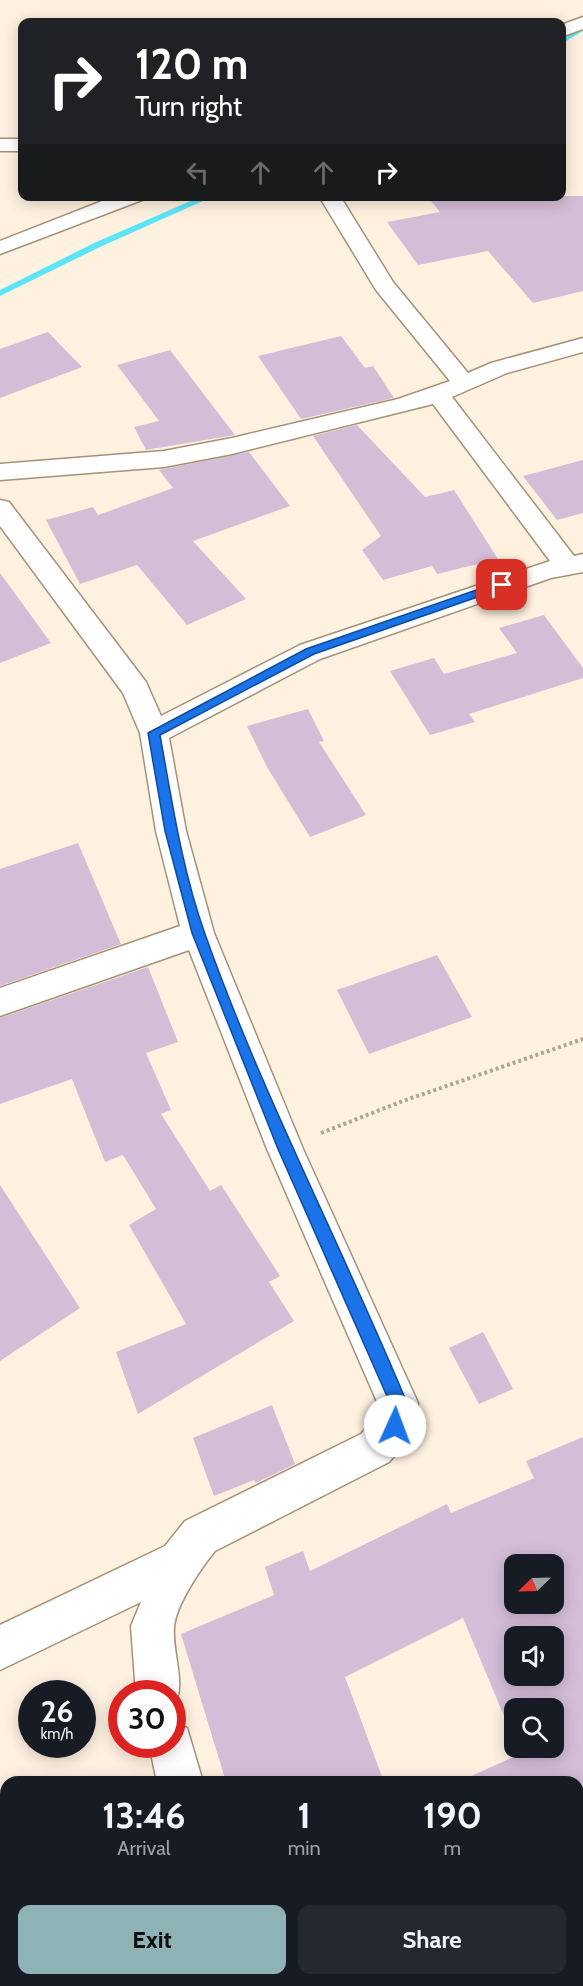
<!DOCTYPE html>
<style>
:root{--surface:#171b24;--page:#242831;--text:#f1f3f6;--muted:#9ea1a6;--accent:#8eb3b5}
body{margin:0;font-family:Cabin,sans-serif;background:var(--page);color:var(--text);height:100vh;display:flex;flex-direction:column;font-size:22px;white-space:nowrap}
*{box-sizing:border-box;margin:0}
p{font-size:20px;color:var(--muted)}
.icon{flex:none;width:33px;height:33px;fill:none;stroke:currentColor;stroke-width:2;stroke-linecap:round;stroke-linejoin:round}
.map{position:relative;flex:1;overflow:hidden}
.panel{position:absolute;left:0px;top:1776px;width:584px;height:210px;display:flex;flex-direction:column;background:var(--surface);border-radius:18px 18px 0 0;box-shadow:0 3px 15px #0003}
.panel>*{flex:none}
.top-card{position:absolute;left:18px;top:18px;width:548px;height:183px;border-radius:12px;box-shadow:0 3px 15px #0003;background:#202124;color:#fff;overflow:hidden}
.needle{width:39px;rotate:247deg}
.fabs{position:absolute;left:504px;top:1554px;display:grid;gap:12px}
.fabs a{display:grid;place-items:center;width:60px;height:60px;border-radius:12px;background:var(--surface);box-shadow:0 3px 15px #0003;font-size:30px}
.speed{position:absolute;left:18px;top:1680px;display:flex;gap:12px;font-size:30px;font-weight:700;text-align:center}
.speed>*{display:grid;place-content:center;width:78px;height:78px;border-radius:50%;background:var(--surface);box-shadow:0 3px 15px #0003;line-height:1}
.speed small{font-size:15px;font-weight:400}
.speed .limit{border:9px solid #d22;background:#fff;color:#111}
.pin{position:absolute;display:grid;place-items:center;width:51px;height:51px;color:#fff;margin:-26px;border-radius:12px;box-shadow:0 3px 9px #0006}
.me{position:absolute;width:66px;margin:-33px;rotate:2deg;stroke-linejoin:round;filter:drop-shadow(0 0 4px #0008)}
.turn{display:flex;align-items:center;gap:21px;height:126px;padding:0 18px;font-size:27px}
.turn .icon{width:78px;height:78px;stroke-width:2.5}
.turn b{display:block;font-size:42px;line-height:51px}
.lanes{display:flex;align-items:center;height:57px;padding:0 18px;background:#0003;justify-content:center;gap:30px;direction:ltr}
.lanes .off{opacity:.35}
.eta{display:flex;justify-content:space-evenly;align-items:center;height:102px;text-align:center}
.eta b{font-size:36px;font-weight:700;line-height:42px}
.button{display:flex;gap:12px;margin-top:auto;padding:12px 18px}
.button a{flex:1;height:69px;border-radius:12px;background:var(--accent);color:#111;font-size:24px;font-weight:700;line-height:69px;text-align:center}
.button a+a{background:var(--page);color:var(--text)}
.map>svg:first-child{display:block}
</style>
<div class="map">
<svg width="583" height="1986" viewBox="0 0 583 1986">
<rect width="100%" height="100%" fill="#fff1e0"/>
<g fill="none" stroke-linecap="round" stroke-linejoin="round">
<path fill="#5ce5f7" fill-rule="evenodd" d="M583 26V31L561 44V39Z
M202 196H214L100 247 0 296V290L94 243Z"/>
</g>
<path fill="#d4bdd7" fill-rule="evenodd" d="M427 196H583V291L533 303 488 251 418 265 387 222 440 212Z
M48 332 82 367 0 398V349Z
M341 336 365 368 373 366 394 398 301 419 258 356Z
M170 350 235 435 146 450 134 427 159 421 117 365Z
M357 425 425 497 454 490 498 559 437 574 432 566 383 580 362 550 381 536 313 436Z
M249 452 290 506 193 541 246 599 187 625 137 565 80 584 46 520 93 507 98 515 173 488 159 470Z
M583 460V513L557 520 523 476Z
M0 573 51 643 0 663Z
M544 615 583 668V678L469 714 475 722 430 735 390 671 434 658 444 674 517 653 499 628Z
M308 709 324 741 319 742 366 815 310 837 267 767 247 726Z
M78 843 121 944 0 986V869Z
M437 955 472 1017 369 1054 337 990Z
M148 967 178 1042 146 1053 171 1110 161 1114 210 1191 221 1185 280 1276 269 1282 294 1321 138 1414 116 1352 186 1324 129 1225 156 1209 123 1155 105 1162 72 1079 0 1104V1018Z
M0 1185 80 1308 0 1361Z
M483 1332 513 1389 479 1404 449 1348Z
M272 1405 295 1464 256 1483 254 1480 214 1496 193 1438Z
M583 1437V1902L578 1889V1782H458L520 1754 518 1748H554V1708H514V1740L463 1618 345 1677 384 1782H226L181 1634 274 1595 265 1567 303 1551 310 1571 447 1504 451 1513 534 1478 526 1461ZM514 1564H554V1604H514ZM514 1636H554V1676H514Z"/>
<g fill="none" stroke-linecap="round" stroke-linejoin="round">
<defs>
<path id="minor" d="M583 17V29L561 37V25Z
M0 139H22V151H0Z
M115 196H145L142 200 0 254V241Z
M319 196H340L393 282 468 373 491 363 583 338V352L507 373 452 397 574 556 583 554V572L551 578 320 659 169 738 186 831 214 933 303 1149 418 1403C414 1432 409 1440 389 1462L215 1551C201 1568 175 1606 174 1628 172 1655 188 1686 172 1710V1694H136L131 1626 141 1602 0 1670V1625L165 1546 185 1521 361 1434 376 1417 378 1404 267 1149 189 950 0 1016V988L180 926 156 831 140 733 123 693 0 526V500L9 502 146 682 161 716 300 645 550 561 433 404 232 454 164 467 0 480V464L164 451 232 438 398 399 450 381 376 290Z
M172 1722 187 1728 203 1782H157L149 1744H172Z
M201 1980H249L250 1986H202Z"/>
</defs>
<use href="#minor" stroke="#a59177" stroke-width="3"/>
<path stroke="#b0a496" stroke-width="4" stroke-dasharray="3 3" stroke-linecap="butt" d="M321 1133 403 1101 583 1039"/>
<use href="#minor" fill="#fff" fill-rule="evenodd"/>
</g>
<path fill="#1a73e8" stroke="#114b97" stroke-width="1.5" d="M502 581 508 585 506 587 314 654 160 735C172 801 182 870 205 934 262 1095 342 1246 407 1403L401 1432 395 1435 389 1432 387 1426 390 1403 278 1149 192 933 165 831 148 733 306 649Z"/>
</svg>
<div class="fabs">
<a><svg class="needle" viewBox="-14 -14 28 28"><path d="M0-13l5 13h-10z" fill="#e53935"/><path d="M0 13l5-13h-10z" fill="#9ea1a6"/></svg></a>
<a><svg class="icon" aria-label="sound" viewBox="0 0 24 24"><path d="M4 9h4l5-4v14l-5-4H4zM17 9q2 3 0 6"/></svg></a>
<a><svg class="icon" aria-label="search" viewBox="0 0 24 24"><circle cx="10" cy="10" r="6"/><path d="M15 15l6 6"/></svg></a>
</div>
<div class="speed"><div>26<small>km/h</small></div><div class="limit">30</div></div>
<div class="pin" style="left:502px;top:585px;background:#d93025"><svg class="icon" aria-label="arrive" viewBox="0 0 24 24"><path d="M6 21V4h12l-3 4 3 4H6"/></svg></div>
<svg class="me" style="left:395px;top:1426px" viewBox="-20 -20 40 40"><circle r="19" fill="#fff"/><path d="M0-13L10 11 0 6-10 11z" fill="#1a73e8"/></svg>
<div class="top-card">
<div class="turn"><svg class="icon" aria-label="right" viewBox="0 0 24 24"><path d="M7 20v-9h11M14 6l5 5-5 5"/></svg><div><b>120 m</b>Turn right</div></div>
<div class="lanes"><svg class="icon off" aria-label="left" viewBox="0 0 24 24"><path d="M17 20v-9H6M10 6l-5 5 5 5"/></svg><svg class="icon off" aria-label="ahead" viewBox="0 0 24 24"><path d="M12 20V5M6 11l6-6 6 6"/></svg><svg class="icon off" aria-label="ahead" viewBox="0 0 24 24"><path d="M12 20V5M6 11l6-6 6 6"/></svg><svg class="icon" aria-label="right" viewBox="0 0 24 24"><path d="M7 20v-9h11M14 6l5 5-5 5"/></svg></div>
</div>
<section class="panel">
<div class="eta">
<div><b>13:46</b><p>Arrival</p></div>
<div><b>1</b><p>min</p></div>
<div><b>190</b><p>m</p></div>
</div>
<div class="button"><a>Exit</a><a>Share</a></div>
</section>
</div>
